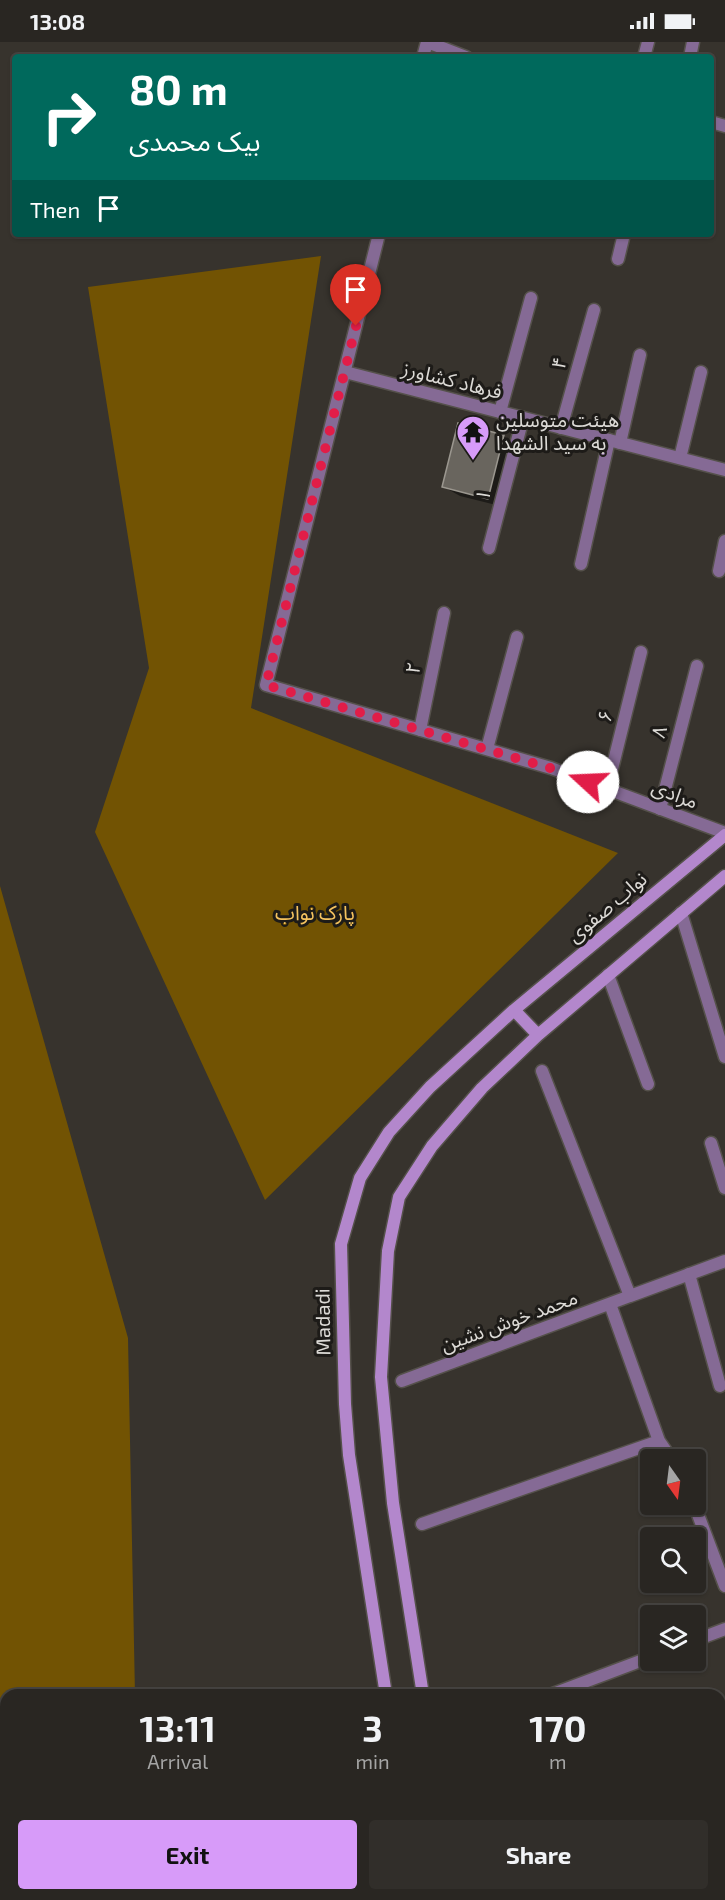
<!DOCTYPE html>
<meta charset="utf-8">
<style>
:root{--surface:#292622;--page:#312e2a;--text:#f1f3f6;--muted:#a5a5a5;--line:#454340;--accent:#d79bf9}
body{margin:0;font-family:"Exo 2","Noto Sans Arabic",sans-serif;background:var(--page);color:var(--text);height:100vh;display:flex;flex-direction:column;font-size:22px;white-space:nowrap}
*{box-sizing:border-box;margin:0}
p{font-size:20px;color:var(--muted)}
.icon{flex:none;width:33px;height:33px;fill:none;stroke:currentColor;stroke-width:2;stroke-linecap:round;stroke-linejoin:round}
.map{position:relative;flex:1;overflow:hidden}
.panel{position:absolute;left:0px;top:1647px;width:726px;height:212px;display:flex;flex-direction:column;background:var(--surface);border-radius:18px 18px 0 0;box-shadow:0 2px 4px #0004,0 0 0 2px var(--line)}
.panel>*{flex:none}
.top-card{position:absolute;left:12px;top:12px;width:702px;height:183px;border-radius:6px;box-shadow:0 2px 4px #0004,0 0 0 2px var(--line);background:#00695c;color:#fff;overflow:hidden}
.needle{width:39px;rotate:166deg}
.fabs{position:absolute;left:640px;top:1407px;display:grid;gap:12px}
.fabs a{display:grid;place-items:center;width:66px;height:66px;border-radius:6px;background:var(--surface);box-shadow:0 2px 4px #0004,0 0 0 2px var(--line);font-size:30px}
.pin{position:absolute;display:grid;place-items:center;width:51px;height:51px;color:#fff;margin:-62px -26px;border-radius:50% 50% 50% 0;rotate:-45deg;box-shadow:0 0 6px #0007}
.pin .icon{rotate:45deg}
.me{position:absolute;width:66px;margin:-33px;rotate:290deg;stroke-linejoin:round;filter:drop-shadow(0 0 4px #0008)}
.turn{display:flex;align-items:center;gap:21px;height:126px;padding:0 18px;font-size:27px}
.turn .icon{width:78px;height:78px;stroke-width:2.5}
.turn b{display:block;font-size:42px;line-height:51px}
.then{display:flex;align-items:center;height:57px;padding:0 18px;background:#0003;gap:12px;font-size:22px}
.eta{display:flex;justify-content:space-evenly;align-items:center;height:102px;text-align:center}
.eta b{font-size:36px;font-weight:700;line-height:42px}
.cta{display:flex;gap:12px;margin-top:auto;padding:12px 18px}
.cta a{flex:1;height:69px;border-radius:6px;background:var(--accent);color:#111;font-size:24px;font-weight:700;line-height:69px;text-align:center}
.cta a+a{background:var(--page);color:var(--text)}
.status{display:flex;justify-content:space-between;align-items:center;height:42px;padding:0 30px;background:var(--surface);direction:ltr}
.status svg{height:16px;fill:currentColor}
.map>svg:first-child{display:block}
</style>
<div class="status"><b>13:08</b><svg viewBox="0 0 49 12"><path d="M0 12V9h3v3zM5 12V6h3v6zM10 12V3h3v9zM15 12V0h3v12zM26 1h20v11H26zM47 4h2v5h-2z"/></svg></div>
<div class="map">
<svg width="725" height="1858" viewBox="0 0 725 1858">
<rect width="100%" height="100%" fill="#37332d"/>
<path fill="#725303" d="M321 214 251 666 618 811 265 1158 95 790 149 626 88 245Z
M0 844 128 1296 135 1653H6V1852H164L165 1858H0Z"/>
<path fill="#0007" d="M503 394 519 403 504 465 460 454 444 445Z"/>
<path fill="#69655e" stroke="#9b978f" stroke-width="1.5" d="M458 381 504 393 488 457 442 445Z"/>
<g fill="none" stroke-linecap="round" stroke-linejoin="round">
<defs>
<path id="lane" d="M644 15 648 0
M690 15 693 0
M618 217 624 192
M500 370 531 256
M561 386 594 268
M620 401 640 313
M680 416 701 330
M489 506 523 376
M581 522 609 398
M719 529 725 499
M660 767 697 624
M608 933 648 1042
M711 1101 725 1146
M689 1232 720 1344"/>
<path id="street" d="M423 15 427 0 466 15
M711 80 725 84
M379 192 266 643 551 726 725 791
M345 330 725 428
M420 688 444 571
M487 707 517 595
M607 747 641 610
M681 871 725 1015
M542 1029 630 1254 725 1219
M610 1262 659 1399 672 1418
M402 1339 630 1254
M694 1462 725 1544
M422 1482 659 1399
M696 1598 725 1587
M550 1653 651 1615"/>
<path id="secondary" d="M514 968 538 993
M386 1653 349 1413 345 1362 341 1202 360 1136 389 1090 430 1045 514 968 725 793
M423 1653 393 1461 381 1335 388 1209 399 1155 432 1104 482 1046 538 993 725 834
M428 1852 429 1858
M465 1852 467 1858"/>
</defs>
<use href="#lane" stroke="#55514b" stroke-width="15"/>
<use href="#street" stroke="#55514b" stroke-width="15"/>
<use href="#secondary" stroke="#55514b" stroke-width="15"/>
<use href="#lane" stroke="#856a95" stroke-width="12"/>
<use href="#street" stroke="#856a95" stroke-width="12"/>
<use href="#secondary" stroke="#b387cc" stroke-width="12"/>
</g>
<g fill="none" stroke-linecap="round" stroke-linejoin="round">
<path stroke="#e11d48" stroke-width="10" stroke-dasharray="0 18" d="M356 284 266 643 550 726 588 740"/>
</g>
<defs>
<symbol id="temple-pin" viewBox="-11 -11 22 30"><path d="M0 17L-7.5 6A9.5 9.5 0 1 1 7.5 6Z" fill="#d79bf9" stroke="#1d1b18"/><path d="M0-6L5-2H3V0L6.5 2.5H4V6H1.5V3h-3V6H-4V2.5H-6.5L-3 0V-2H-5Z" fill="#111"/></symbol>
</defs>
<g fill-rule="evenodd">
<use href="#temple-pin" x="454" y="371" width="38" height="52"/>
</g>
<g text-anchor="middle" stroke-width="6" stroke-linejoin="round" paint-order="stroke">
<g font-size="20" fill="#dcdad6" stroke="#1d1b18">
<text transform="translate(559 321) rotate(-74)" y="7">۴</text>
<text transform="translate(452 338) rotate(14)" y="7">فرهاد کشاورز</text>
<text transform="translate(483 453) rotate(-75)" y="7">۱</text>
<text transform="translate(413 626) rotate(-78)" y="7">۲</text>
<text transform="translate(605 674) rotate(-76)" y="7">۶</text>
<text transform="translate(659 690) rotate(-75)" y="7">۸</text>
<text transform="translate(675 752) rotate(21)" y="7">مرادی</text>
<text transform="translate(607 865) rotate(-40)" y="7">نواب صفوی</text>
<text transform="translate(509 1279) rotate(-20)" y="7">محمد خوش نشین</text>
<text transform="translate(323 1280) rotate(-91)" y="7">Madadi</text>
</g>
<g font-size="20" fill="#dcdad6" stroke="#1d1b18" text-anchor="start">
<text x="496" y="385">هیئت متوسلین<tspan x="496" dy="23">به سید الشهدا</tspan></text>
</g>
<g font-size="20" fill="#f5c35f" stroke="#1d1b18">
<text x="315" y="878">پارک نواب</text>
</g>
</g>
</svg>
<div class="fabs">
<a><svg class="needle" viewBox="-14 -14 28 28"><path d="M0-13l5 13h-10z" fill="#e53935"/><path d="M0 13l5-13h-10z" fill="#a5a5a5"/></svg></a>
<a><svg class="icon" aria-label="search" viewBox="0 0 24 24"><circle cx="10" cy="10" r="6"/><path d="M15 15l6 6"/></svg></a>
<a><svg class="icon" aria-label="layers" viewBox="0 0 24 24"><path d="M12 4l9 5-9 5-9-5zM3 14l9 5 9-5"/></svg></a>
</div>
<div class="pin" style="left:356px;top:284px;background:#d93025"><svg class="icon" aria-label="arrive" viewBox="0 0 24 24"><path d="M6 21V4h12l-3 4 3 4H6"/></svg></div>
<svg class="me" style="left:588px;top:740px" viewBox="-20 -20 40 40"><circle r="19" fill="#fff"/><path d="M0-13L10 11 0 6-10 11z" fill="#e11d48"/></svg>
<div class="top-card">
<div class="turn"><svg class="icon" aria-label="right" viewBox="0 0 24 24"><path d="M7 20v-9h11M14 6l5 5-5 5"/></svg><div><b>80 m</b>بیک محمدی</div></div>
<div class="then">Then<svg class="icon" aria-label="arrive" viewBox="0 0 24 24"><path d="M6 21V4h12l-3 4 3 4H6"/></svg></div>
</div>
<section class="panel">
<div class="eta">
<div><b>13:11</b><p>Arrival</p></div>
<div><b>3</b><p>min</p></div>
<div><b>170</b><p>m</p></div>
</div>
<div class="cta"><a>Exit</a><a>Share</a></div>
</section>
</div>
